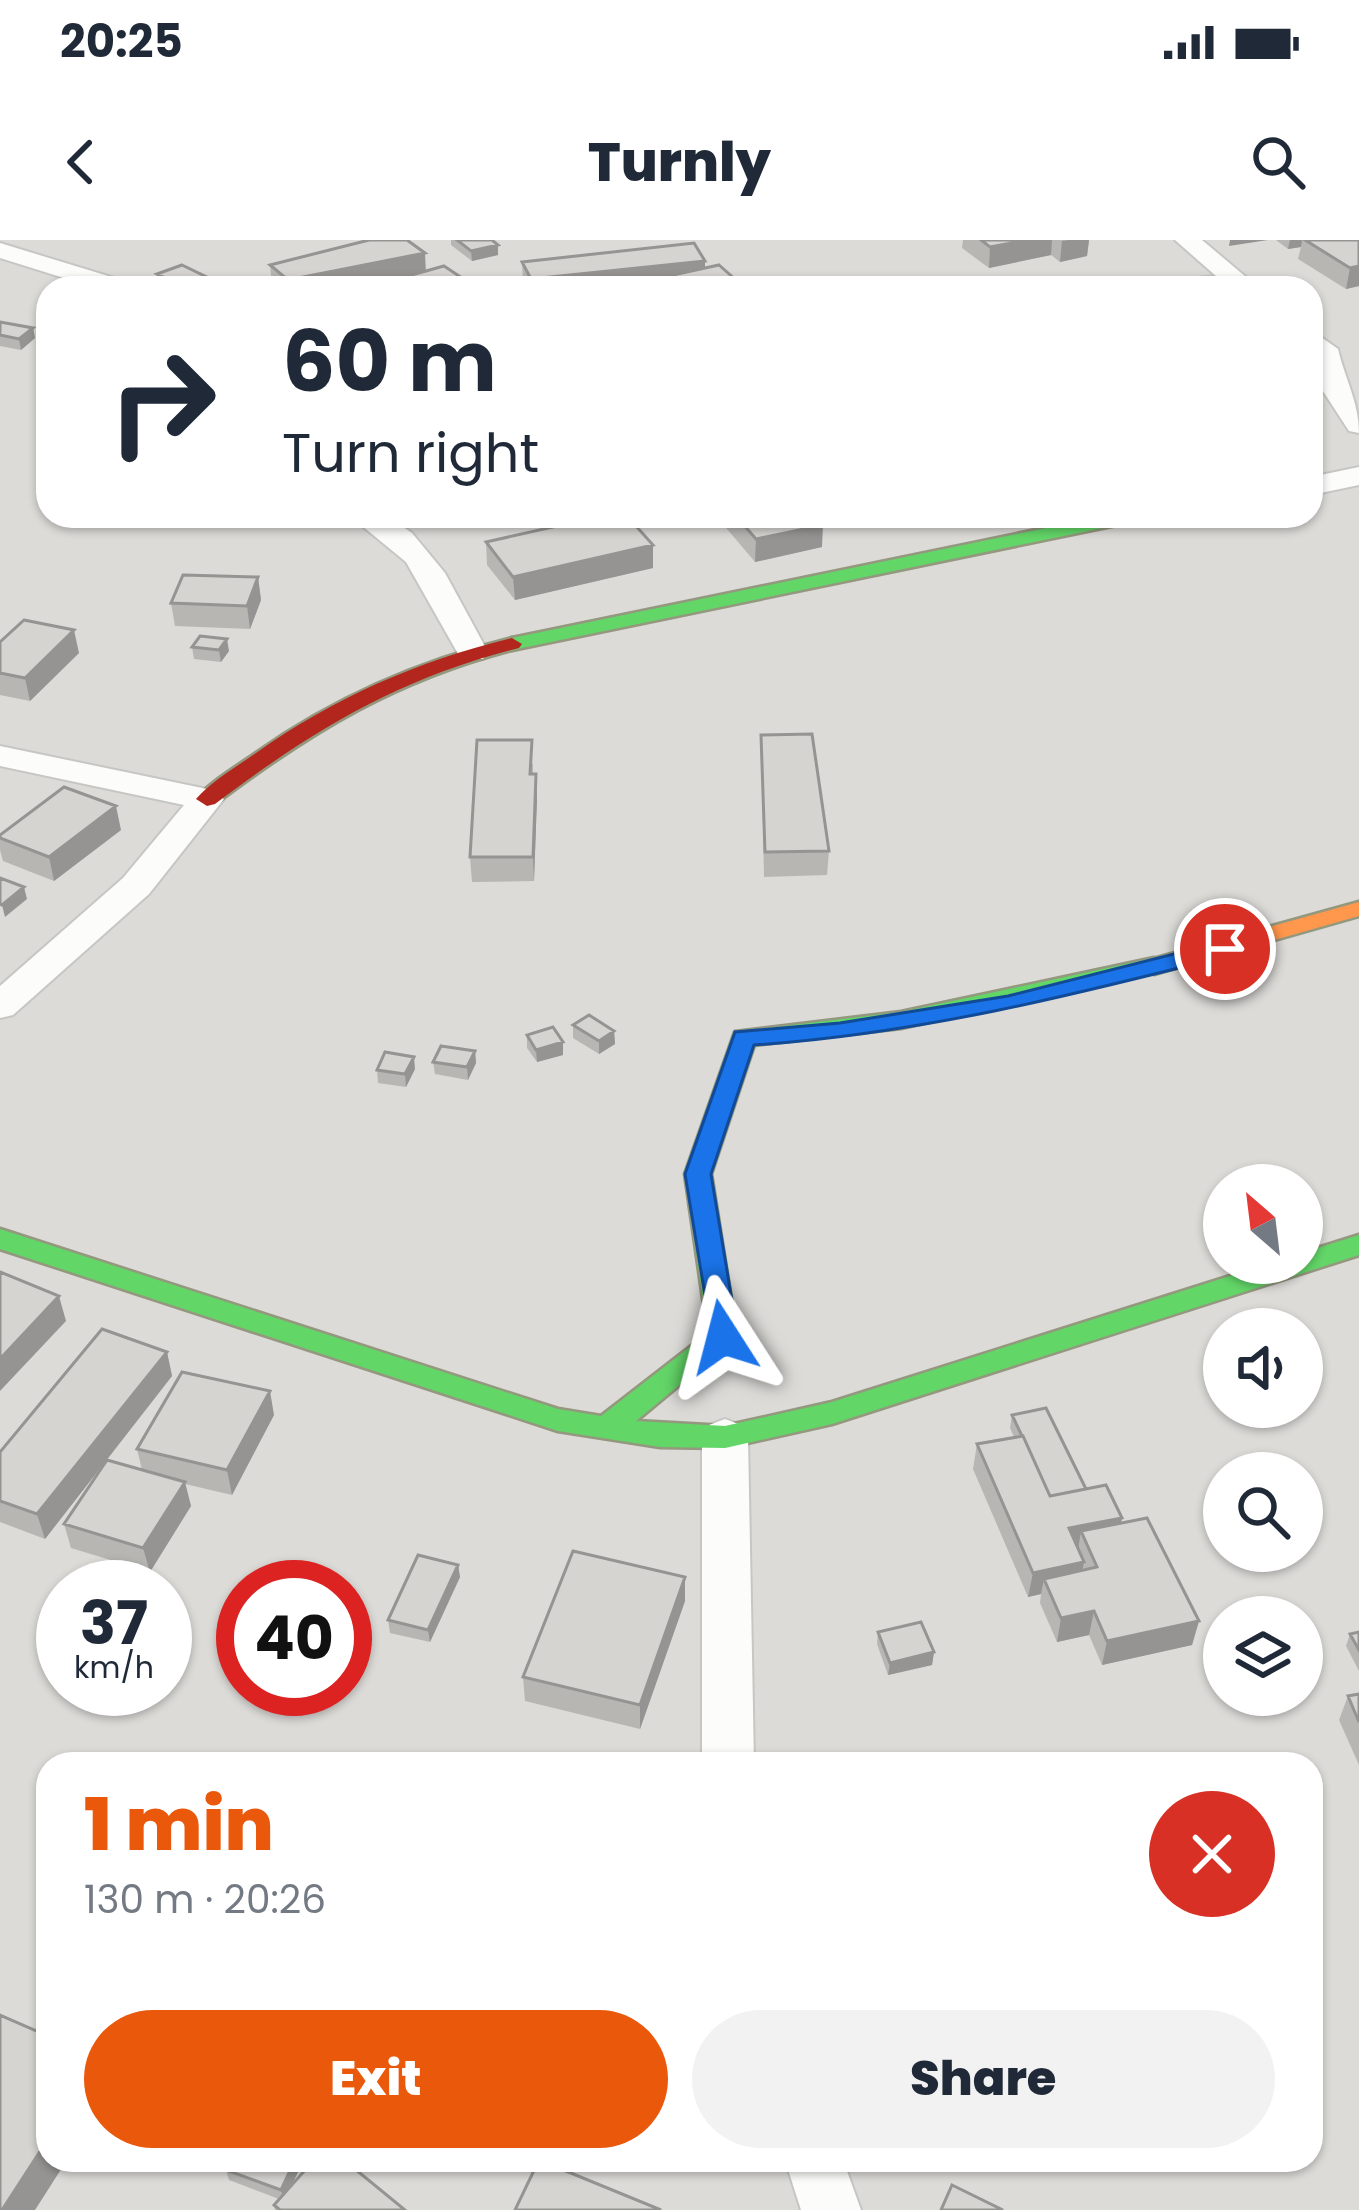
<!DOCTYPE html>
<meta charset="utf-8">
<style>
:root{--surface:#fff;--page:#f2f2f3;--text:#1f2937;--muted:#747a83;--accent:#ea580c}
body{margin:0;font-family:Poppins,sans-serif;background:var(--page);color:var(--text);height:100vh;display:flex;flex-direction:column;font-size:45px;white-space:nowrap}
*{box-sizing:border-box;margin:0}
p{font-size:39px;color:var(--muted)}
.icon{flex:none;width:66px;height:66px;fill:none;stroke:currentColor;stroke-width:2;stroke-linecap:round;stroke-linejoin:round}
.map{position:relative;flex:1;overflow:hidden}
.details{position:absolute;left:36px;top:1512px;width:1287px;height:420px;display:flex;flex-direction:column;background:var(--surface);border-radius:36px;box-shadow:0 3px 9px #0004}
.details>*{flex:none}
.guide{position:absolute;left:36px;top:36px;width:1287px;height:252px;border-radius:36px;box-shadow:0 3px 9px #0004;background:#fff;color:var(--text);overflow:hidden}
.needle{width:78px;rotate:332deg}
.buttons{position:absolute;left:1203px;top:924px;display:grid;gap:24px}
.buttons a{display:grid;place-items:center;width:120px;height:120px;border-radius:50%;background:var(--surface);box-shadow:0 3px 9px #0004;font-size:60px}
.speed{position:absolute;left:36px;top:1320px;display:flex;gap:24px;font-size:60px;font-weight:700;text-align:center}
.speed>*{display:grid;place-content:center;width:156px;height:156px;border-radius:50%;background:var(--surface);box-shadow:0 3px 9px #0004;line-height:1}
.speed small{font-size:30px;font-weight:400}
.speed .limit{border:18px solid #d22;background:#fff;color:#111}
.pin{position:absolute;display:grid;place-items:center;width:102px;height:102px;color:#fff;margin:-51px;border:6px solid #fff;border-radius:50%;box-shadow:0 3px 12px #0007}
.me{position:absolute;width:132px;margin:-66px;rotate:351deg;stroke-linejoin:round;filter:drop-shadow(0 0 9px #0008)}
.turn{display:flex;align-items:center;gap:42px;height:252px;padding:0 48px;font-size:54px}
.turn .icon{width:156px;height:156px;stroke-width:2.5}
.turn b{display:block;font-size:84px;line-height:102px}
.round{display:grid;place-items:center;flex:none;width:126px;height:126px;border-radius:63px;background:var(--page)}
.summary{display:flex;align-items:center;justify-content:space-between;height:204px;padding:0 48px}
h1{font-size:72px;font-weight:800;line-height:90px;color:var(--accent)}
.button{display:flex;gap:24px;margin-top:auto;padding:24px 48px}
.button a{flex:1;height:138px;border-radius:72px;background:var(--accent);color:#fff;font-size:48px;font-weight:800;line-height:138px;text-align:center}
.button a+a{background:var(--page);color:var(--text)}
.status{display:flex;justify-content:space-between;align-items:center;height:84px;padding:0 60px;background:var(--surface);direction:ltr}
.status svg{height:33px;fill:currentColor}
header{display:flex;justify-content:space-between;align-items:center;height:156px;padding:0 48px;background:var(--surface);font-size:54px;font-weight:800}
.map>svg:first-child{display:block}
</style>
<div class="status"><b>20:25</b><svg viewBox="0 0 49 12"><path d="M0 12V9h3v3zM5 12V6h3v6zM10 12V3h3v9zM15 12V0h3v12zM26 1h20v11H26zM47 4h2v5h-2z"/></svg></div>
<header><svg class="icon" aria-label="back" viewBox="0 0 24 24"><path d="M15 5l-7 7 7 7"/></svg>Turnly<svg class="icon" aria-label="search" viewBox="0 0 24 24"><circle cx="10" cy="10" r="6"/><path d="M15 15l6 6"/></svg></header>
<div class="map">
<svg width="1359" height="1970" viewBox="0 0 1359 1970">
<rect width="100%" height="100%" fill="#edece7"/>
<path fill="#dcdbd8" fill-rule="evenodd" d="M0 0H1359V1970H0ZM48 48H1311V276H48ZM1224 945H1302V1023H1224ZM1224 1089H1302V1167H1224ZM1224 1233H1302V1311H1224ZM63 1347H165V1449H63ZM243 1347H345V1449H243ZM1224 1377H1302V1455H1224ZM48 1524H1311V1920H48Z"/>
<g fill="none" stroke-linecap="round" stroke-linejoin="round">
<defs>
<path id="street" d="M1175 0H1202L1259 48H1166L1179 40 1216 36Z
M0 3 131 43 135 48H96L0 18Z
M1311 90 1338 109C1345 139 1359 162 1359 193L1349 191 1319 145Z
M1359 227V245L1311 255V237Z
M350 276H387L412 293 445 333 488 412 483 419H461L406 322Z
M0 506 207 549 224 559 149 654 13 775 0 778V746L123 638 184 565 0 526Z
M725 1179 741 1185 748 1197 754 1524H702V1197L709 1185Z
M785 1920H843L861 1970H801Z"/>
<path id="fast" d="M1104 276H1140L1131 282 512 410 502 404 512 398Z
M1154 718 1162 721 1166 726 1162 731 901 788 754 805 711 934 737 1097 636 1181 725 1186 832 1162 1271 1023H1302V1013L1359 995V1015L832 1184 725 1208 660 1207 558 1191 0 1009V989L558 1169 601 1176 708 1093 685 934 735 792 901 772Z"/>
<path id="slow" d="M1359 662V676L1154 734 1142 726 1146 721Z"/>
<path id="jam" d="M512 398 522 404 519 408C399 438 313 490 215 564L207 566 196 559C212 541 236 527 256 513 335 457 418 421 512 398Z"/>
</defs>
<use href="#street" stroke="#c6c6c3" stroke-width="4"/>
<use href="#fast" stroke="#94987e" stroke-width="5"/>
<use href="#slow" stroke="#94987e" stroke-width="5"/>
<use href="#jam" stroke="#94987e" stroke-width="5"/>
<use href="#street" fill="#fcfcfb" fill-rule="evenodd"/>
<use href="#fast" fill="#63d668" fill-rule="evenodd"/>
<use href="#slow" fill="#ff974d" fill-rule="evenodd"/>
<use href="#jam" fill="#b3261e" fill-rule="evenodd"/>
</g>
<path fill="#b7b6b3" d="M451 0H492L498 5V15L472 21 451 5Z
M963 0H1089L1087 16 1060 22 1051 15 989 28 962 8Z
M1276 0H1359V46L1346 49 1298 19 1301 7 1288 9Z
M522 22 705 28 745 48H673V45L644 48H526L523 42Z
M270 25 426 31 471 48H379V44L391 41 354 48H275L272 46Z
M157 34 217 42 218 48H166L159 45Z
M0 82 33 88 35 98 21 110 0 106Z
M716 276H815L822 307 755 322Z
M486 302 653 328 515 360 487 325Z
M258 337 261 360 250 389 175 386 171 363Z
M0 402 79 413 30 461 0 455Z
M192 407 229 411 221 422 194 419Z
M761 495 829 611 827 635 764 637Z
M533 523V534H536L537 558 534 641 472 642 470 617Z
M121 590 54 641 3 621 0 610V595Z
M573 785 614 791 615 804 599 814 573 798Z
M527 795 563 802V815L537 822 527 808Z
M475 811 476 823 468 840 435 834 433 822Z
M415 829 406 847 378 843 377 830Z
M167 1112 172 1136 45 1299 0 1282V1212Z
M274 1175 232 1255 185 1244 191 1266 150 1332 71 1308 64 1284 142 1230 137 1209Z
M1012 1175 1086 1249 1122 1278 1121 1283 1199 1381 1192 1405 1102 1425 1089 1395 1057 1402 1040 1363 1041 1354 1028 1357 973 1229 977 1204 1014 1197 1010 1188Z
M458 1325 460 1337 430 1402 390 1393 388 1380Z
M685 1361 640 1489 525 1461 523 1437Z
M878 1392 934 1412 932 1425 888 1435 877 1404Z
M1359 1392V1431L1346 1406 1350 1394Z
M1359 1454V1525L1339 1480 1348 1456Z
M304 1920 291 1945 405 1970H275L274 1965 279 1959 229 1940 226 1930Z"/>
<path fill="#959492" d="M1027 0H1052L1051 15 989 28 990 7Z
M1069 0H1089L1087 16 1060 22 1062 1Z
M1230 0H1268L1229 6Z
M1290 0H1302L1301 7 1288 9Z
M498 5V15L472 21 471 11Z
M425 13 426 34 354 48H289L288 40Z
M705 21V41L673 35V45L644 48H531V39Z
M1359 26V46L1346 49 1350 28Z
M33 88 35 98 21 110 19 99Z
M823 285 822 307 755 322 756 299Z
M653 305V328L515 360 513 337Z
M258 337 261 360 250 389 247 366Z
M74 390 79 413 30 461 25 438Z
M227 399 229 411 221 422 219 410Z
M536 534 537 558 534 641 533 617Z
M116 566 121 590 54 641 49 617Z
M24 647 27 659 5 677 2 665Z
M614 791 615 804 599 814V801Z
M563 802V815L537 822 536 810Z
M475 811 476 823 468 840 467 827Z
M414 817 415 829 406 847 405 834Z
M59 1056 66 1081 0 1151V1119Z
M167 1112 172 1136 45 1299 37 1274Z
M270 1151 274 1175 232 1255 227 1230Z
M185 1242 191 1266 150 1332 143 1308Z
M1122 1278 1117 1302 1081 1291 1078 1310 1069 1288Z
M1084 1322 1079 1347 1044 1339 1041 1354 1028 1357 1033 1333Z
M458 1325 460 1337 430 1402 428 1390Z
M685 1337V1361L640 1489V1465Z
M1094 1371 1089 1395 1057 1402 1061 1378Z
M1199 1381 1192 1405 1102 1425 1107 1401Z
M934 1412 932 1425 888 1435 890 1423Z
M48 1899V1920H67L35 1970H2Z
M295 1920H304L284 1961 281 1950Z"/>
<path fill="#d5d4d0" stroke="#959492" stroke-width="3" d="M369 0H407L425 13 288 40 270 25Z
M457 0H492L498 5 471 11Z
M981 0H1027L990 7Z
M1305 0H1359V26L1350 28Z
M694 3 705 21 531 39 522 22Z
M182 25 217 42 203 48H186L157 34Z
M719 25 745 48H688L673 35Z
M444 26 471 44 457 48H385L379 44Z
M570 40 572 48H528L527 43Z
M0 82 33 88 19 99 0 95Z
M602 276H627L653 305 513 337 486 302Z
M736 276H815L823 285 756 299Z
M183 335 258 337 247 366 171 363Z
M24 380 74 390 25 438 0 433V402Z
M200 396 227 399 219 410 192 407Z
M812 494 829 611 765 612 761 495Z
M477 500H532L530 534H536L533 617H470Z
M64 547 116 566 49 617 0 598V595Z
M0 638 24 647 2 665 0 664Z
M589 775 614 791 599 801 573 785Z
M553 787 563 802 536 810 527 795Z
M441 806 475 811 467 827 433 822Z
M385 812 414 817 405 834 377 830Z
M0 1032 59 1056 0 1119Z
M102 1089 167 1112 37 1274 0 1261V1212Z
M182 1132 270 1151 227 1230 137 1209Z
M1046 1168 1086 1249 1050 1256 1023 1196H1022L1012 1175Z
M1023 1196 1050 1256 1106 1245 1122 1278 1069 1288 1084 1322 1033 1333 977 1204Z
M107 1220 185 1242 143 1308 64 1284Z
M1147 1278 1199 1381 1107 1401 1094 1371 1061 1378 1044 1339 1097 1327 1081 1291Z
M573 1311 685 1337 640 1465 523 1437Z
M418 1315 458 1325 428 1390 388 1380Z
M921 1382 934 1412 890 1423 878 1392Z
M1359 1392V1410L1350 1394Z
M1359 1454V1482L1348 1456Z
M0 1775 48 1796V1899L2 1970H0Z
M231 1920H295L281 1950 226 1930Z
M314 1920H344L405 1970H280L274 1965Z
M539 1920 661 1970H515Z
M952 1945 1003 1970H941Z"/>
<path fill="#1a73e8" stroke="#114b97" stroke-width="3" d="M1225 701 1237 709 1234 714C1074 755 918 794 754 805L711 934 738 1097 733 1104H713L685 934 735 792 840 783 1008 756Z"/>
</svg>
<div class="buttons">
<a><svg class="needle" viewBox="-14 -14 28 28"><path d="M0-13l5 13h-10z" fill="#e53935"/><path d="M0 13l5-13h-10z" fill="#747a83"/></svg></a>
<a><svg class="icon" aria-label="sound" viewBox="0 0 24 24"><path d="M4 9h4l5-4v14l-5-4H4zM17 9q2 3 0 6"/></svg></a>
<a><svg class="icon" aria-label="search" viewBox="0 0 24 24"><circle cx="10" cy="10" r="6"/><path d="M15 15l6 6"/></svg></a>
<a><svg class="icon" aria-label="layers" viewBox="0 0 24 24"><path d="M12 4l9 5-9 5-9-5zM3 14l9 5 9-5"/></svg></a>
</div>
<div class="speed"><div>37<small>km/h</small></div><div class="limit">40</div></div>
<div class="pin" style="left:1225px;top:709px;background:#d93025"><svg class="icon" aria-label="arrive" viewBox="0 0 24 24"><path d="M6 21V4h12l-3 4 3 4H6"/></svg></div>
<svg class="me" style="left:723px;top:1097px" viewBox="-20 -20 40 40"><path d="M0-17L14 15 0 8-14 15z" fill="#1a73e8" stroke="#fff" stroke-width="4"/></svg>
<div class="guide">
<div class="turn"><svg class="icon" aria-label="right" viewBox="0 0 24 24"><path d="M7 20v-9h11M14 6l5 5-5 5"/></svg><div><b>60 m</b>Turn right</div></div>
</div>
<section class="details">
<div class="summary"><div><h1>1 min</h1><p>130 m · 20:26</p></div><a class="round" style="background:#d93025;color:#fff"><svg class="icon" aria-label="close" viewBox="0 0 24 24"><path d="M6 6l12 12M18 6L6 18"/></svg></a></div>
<div class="button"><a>Exit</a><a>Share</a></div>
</section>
</div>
